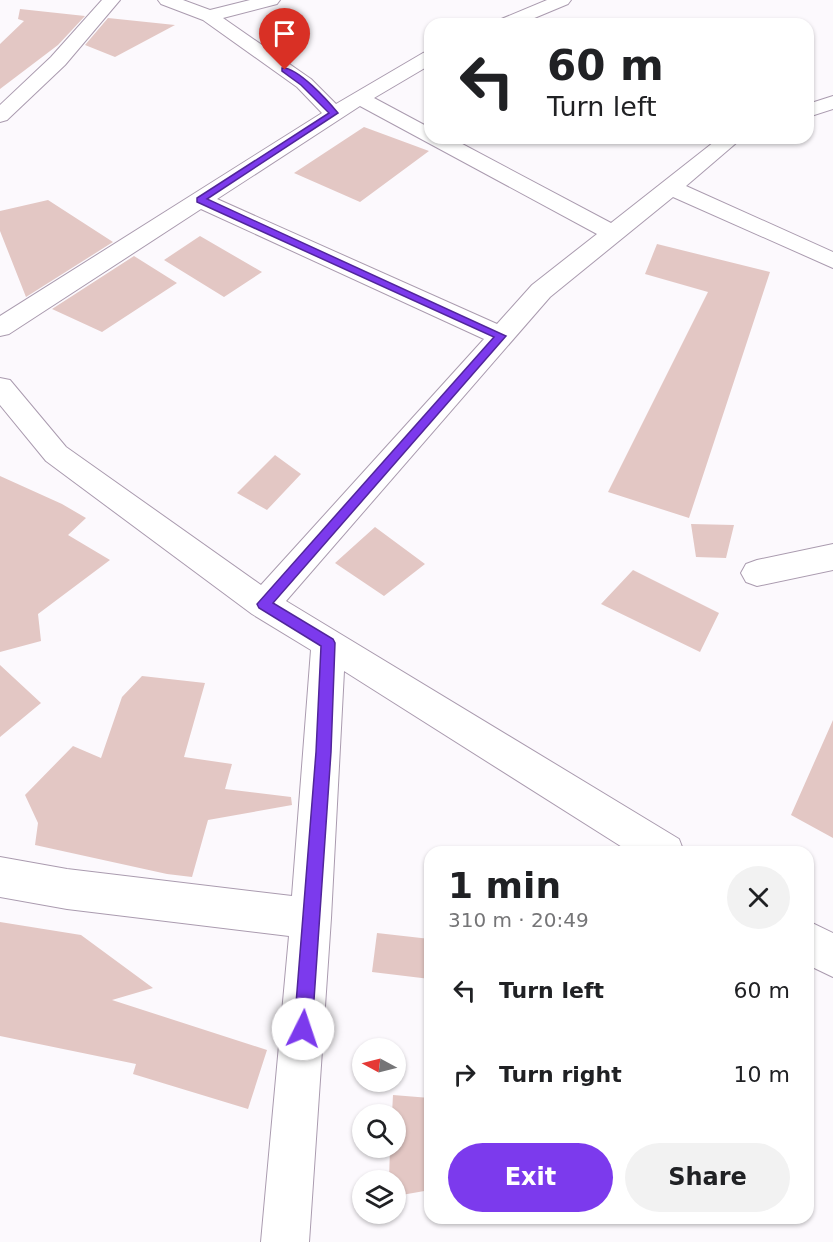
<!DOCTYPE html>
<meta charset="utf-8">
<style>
:root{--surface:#fff;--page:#f2f2f2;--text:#202124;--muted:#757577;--accent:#7c3aed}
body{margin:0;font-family:"DejaVu Sans",sans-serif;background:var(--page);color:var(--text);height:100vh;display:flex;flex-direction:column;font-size:22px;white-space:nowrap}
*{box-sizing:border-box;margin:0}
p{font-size:20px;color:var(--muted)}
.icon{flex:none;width:33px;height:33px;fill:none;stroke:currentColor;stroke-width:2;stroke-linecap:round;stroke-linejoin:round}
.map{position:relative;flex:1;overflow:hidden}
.sheet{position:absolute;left:424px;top:846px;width:390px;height:378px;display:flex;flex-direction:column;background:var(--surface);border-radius:18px;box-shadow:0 2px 4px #0004}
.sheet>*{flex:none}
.top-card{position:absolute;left:424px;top:18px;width:390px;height:126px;border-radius:18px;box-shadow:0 2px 4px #0004;background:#fff;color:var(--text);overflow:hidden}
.needle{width:39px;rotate:277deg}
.fabs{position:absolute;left:352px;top:1038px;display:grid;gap:12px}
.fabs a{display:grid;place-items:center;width:54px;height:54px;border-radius:50%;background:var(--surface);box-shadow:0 2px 4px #0004;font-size:30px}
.pin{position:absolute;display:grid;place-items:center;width:51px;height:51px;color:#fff;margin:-62px -26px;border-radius:50% 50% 50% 0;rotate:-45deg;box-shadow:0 0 6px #0007}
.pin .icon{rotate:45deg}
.me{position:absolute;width:66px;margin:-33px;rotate:4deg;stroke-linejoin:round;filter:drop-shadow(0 0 4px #0008)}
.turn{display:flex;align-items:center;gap:21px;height:126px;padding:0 24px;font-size:27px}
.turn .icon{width:78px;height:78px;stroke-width:2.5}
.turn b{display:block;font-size:42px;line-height:51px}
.round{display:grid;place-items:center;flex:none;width:63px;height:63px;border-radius:32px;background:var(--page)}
.head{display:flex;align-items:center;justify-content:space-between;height:102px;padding:0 24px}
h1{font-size:36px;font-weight:700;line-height:45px}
.button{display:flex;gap:12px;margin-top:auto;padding:12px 24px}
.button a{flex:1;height:69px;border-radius:36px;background:var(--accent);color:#fff;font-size:24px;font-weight:700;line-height:69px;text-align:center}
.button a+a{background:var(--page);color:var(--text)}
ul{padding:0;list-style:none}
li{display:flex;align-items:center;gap:18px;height:84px;padding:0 24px}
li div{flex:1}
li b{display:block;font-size:22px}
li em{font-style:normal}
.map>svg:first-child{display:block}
</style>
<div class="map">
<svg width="833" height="1242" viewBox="0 0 833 1242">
<rect width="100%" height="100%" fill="#fcf9fd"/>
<path fill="#e3c7c4" d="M20 9 85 16 58 45 0 89V44L24 21 18 19Z
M108 18 175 25 115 57 85 45Z
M364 127 429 151 360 202 294 173Z
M48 200 113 242 26 297 0 231V211Z
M200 236 262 272 224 297 164 260Z
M657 244 770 272 689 518 608 492 708 292 645 274Z
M134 256 177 283 102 332 52 309Z
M275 455 301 474 267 510 237 493Z
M0 476 62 504 86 518 68 535 110 560 38 614 41 641 0 652Z
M691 524 734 525 726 558 696 557Z
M375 527 425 564 384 596 335 563Z
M633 570 719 613 700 652 601 604Z
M0 665 41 703 0 737Z
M142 676 205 683 184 757 232 764 225 789 291 797 292 805 208 820 192 877 167 874 35 845 38 823 25 795 73 746 101 758 122 697Z
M833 720V838L791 815Z
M0 922 81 935 153 988 112 1000 267 1050 248 1109 133 1074 136 1064 0 1036Z
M377 933 430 939V979L372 972Z
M393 1095 430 1098V1190L396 1196V1180H389L390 1148H396V1114H392Z"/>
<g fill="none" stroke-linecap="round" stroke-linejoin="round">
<defs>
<path id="minor" d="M102 0H120L65 65 7 120 0 122V105L51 57Z
M158 0H183L210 10 250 0H280L277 4 223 18 311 79 336 104 423 53 430 51V65L374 98 430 128V138H451L611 223 719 138H742L686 186 833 252V268L673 197 550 297 286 601 679 839 684 852H630L344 671 331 918 309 1242H261L289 936 67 909 0 897V857L67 869 292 896 311 650 252 614 46 461 0 405V378L10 380 66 447 261 585 484 339 201 209 9 334 0 336V316L322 113 297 87 203 20 161 4ZM360 106 597 234 532 285 497 324 217 199Z
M547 0H571L568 4 520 24H496L499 20Z
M833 96V109L808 117V104Z
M833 544V570L757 586 746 582 741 573 746 564 757 560Z
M808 921 833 933V977L808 965Z"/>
</defs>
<use href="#minor" stroke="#aa9baf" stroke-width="2"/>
<use href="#minor" fill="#fff" fill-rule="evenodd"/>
</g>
<path fill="#7c3aed" stroke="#51269a" stroke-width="1.5" d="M282 68C298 67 328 101 338 113L207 199 506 336 273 603 333 639 335 643 331 752 312 1029 309 1035 303 1038 297 1035 294 1029 316 752 321 646 259 608 257 604 494 337 197 202V198L329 113 301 85 282 71Z"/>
</svg>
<div class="fabs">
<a><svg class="needle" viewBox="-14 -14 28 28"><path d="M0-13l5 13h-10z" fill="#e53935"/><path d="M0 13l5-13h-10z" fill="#757577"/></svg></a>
<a><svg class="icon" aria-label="search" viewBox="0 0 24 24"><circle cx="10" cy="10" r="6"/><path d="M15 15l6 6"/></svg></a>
<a><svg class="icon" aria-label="layers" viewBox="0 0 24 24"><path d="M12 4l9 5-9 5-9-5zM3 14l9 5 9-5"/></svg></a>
</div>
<div class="pin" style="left:285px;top:70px;background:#d93025"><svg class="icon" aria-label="arrive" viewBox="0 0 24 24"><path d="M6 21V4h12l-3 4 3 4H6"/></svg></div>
<svg class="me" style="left:303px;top:1029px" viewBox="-20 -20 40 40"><circle r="19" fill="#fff"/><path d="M0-13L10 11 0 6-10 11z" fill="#7c3aed"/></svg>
<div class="top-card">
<div class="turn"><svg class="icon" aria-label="left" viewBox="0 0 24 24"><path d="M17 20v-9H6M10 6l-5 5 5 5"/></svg><div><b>60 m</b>Turn left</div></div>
</div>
<section class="sheet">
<div class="head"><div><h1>1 min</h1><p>310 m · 20:49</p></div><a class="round"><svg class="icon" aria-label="close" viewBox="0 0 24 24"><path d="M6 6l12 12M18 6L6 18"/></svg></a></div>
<ul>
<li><svg class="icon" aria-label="left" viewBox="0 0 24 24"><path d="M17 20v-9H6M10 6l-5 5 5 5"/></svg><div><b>Turn left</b></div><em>60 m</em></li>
<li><svg class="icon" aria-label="right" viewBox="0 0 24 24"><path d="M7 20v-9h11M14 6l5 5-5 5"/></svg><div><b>Turn right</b></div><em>10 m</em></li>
</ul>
<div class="button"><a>Exit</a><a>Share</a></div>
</section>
</div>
